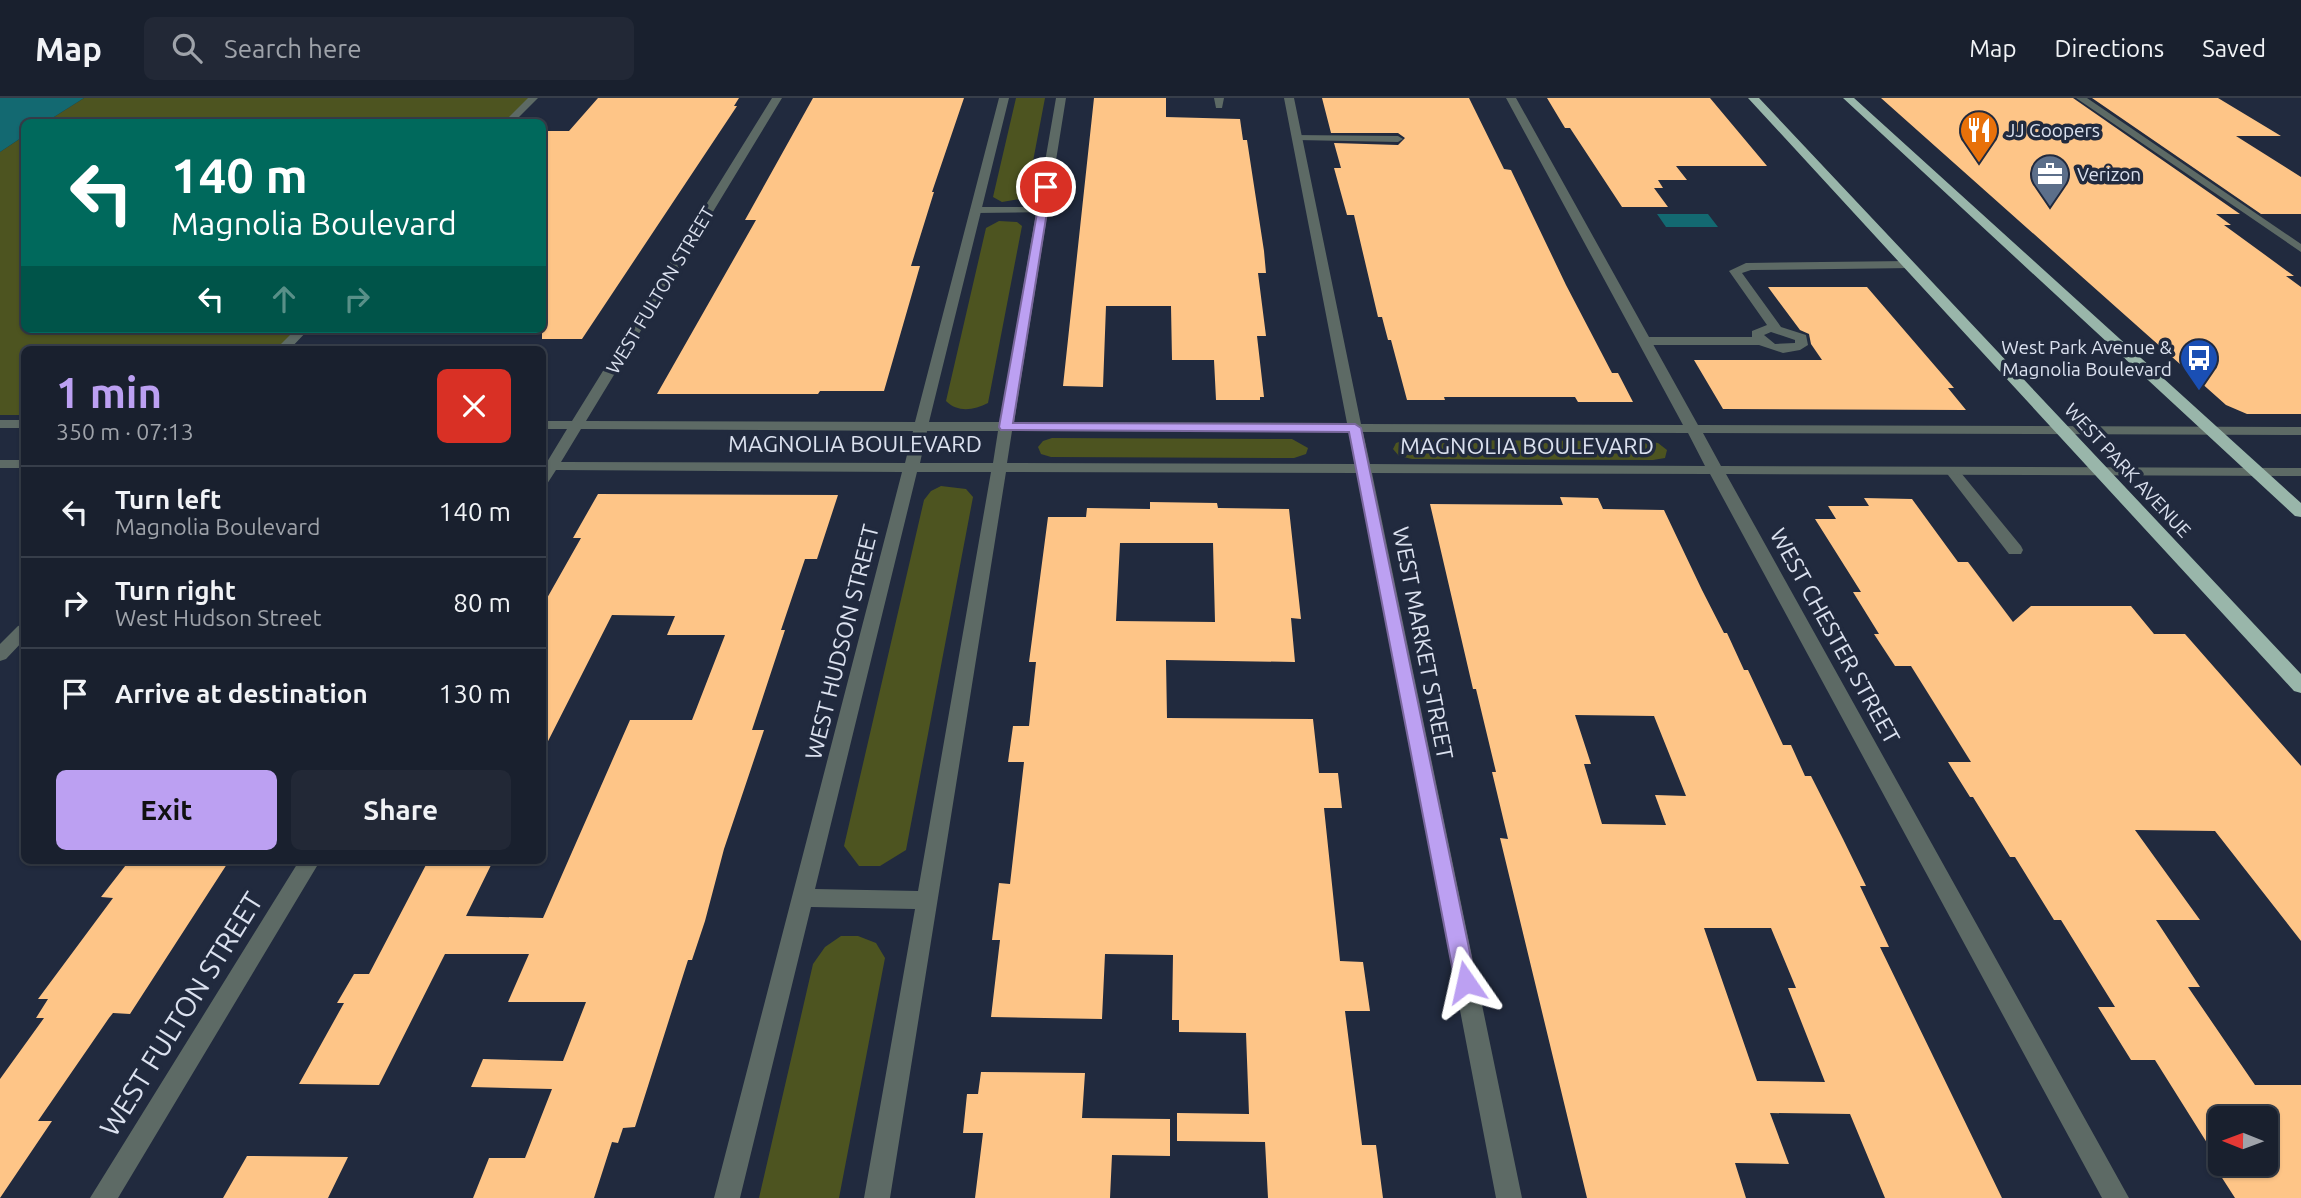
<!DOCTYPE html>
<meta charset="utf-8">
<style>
:root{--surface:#19202e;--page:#222836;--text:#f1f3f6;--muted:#9fa3aa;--line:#373e4a;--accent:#bca0f2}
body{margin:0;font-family:Ubuntu,sans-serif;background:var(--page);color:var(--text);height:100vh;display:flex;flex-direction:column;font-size:26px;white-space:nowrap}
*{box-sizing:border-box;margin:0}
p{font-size:23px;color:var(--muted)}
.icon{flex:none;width:38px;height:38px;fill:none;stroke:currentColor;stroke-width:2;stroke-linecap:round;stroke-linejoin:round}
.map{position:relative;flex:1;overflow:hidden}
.side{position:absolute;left:21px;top:248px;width:525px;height:518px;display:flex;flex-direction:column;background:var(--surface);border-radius:10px;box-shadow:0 2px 5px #0004,0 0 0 2px var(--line)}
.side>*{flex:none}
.guide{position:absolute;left:21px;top:21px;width:525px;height:214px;border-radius:10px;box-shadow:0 2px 5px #0004,0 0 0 2px var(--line);background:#00695c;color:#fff;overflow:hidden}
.needle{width:46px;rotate:271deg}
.controls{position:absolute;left:2208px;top:1008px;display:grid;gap:14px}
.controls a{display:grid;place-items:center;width:70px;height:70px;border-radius:10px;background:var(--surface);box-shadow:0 2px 5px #0004,0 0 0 2px var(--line);font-size:35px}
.pin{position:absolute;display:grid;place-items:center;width:60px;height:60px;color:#fff;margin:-30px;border:4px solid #fff;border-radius:50%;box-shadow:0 2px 7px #0007}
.me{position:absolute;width:77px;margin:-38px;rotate:349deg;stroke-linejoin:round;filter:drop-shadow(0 0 5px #0008)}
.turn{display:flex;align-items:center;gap:24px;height:147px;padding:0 35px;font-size:32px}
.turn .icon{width:91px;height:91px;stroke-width:2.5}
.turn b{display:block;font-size:49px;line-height:60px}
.lanes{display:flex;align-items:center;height:66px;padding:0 35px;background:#0003;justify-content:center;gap:35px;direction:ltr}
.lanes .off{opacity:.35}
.round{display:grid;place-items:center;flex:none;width:74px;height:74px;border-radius:10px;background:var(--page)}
.overview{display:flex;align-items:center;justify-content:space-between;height:119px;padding:0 35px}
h1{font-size:42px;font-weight:600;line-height:52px;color:var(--accent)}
.primary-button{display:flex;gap:14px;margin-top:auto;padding:14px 35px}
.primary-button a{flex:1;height:80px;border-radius:10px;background:var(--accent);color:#111;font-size:28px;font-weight:600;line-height:80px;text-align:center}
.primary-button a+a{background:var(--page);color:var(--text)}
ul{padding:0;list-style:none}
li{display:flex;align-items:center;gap:21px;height:91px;padding:0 35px;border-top:2px solid var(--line)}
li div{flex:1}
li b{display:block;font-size:26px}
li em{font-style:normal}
header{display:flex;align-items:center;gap:42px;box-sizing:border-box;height:98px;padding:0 35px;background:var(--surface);border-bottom:2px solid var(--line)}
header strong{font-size:33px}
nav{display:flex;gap:38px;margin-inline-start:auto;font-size:24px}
.search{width:490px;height:63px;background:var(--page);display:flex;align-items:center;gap:18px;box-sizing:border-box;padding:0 24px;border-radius:10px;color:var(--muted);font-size:26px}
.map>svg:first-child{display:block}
</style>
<header>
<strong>Map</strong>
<div class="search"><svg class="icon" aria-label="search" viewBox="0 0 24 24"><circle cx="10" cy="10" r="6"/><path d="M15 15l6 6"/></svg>Search here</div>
<nav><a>Map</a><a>Directions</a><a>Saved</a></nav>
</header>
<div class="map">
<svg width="2301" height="1100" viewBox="0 0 2301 1100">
<rect width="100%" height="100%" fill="#212a3e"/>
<path fill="#4d5420" d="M84 0H535L511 24H46Z
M1016 0H1045L1026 100 1002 104 993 99Z
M24 38V231H306L285 252H24V317H0V54Z
M999 123 1017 124 1022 128 988 305C974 312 958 315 946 303L986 130Z
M1052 340 1292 341 1308 350 1306 356 1294 360 1051 359 1041 356 1038 349 1043 343Z
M1405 342 1645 343 1658 345 1667 352 1665 360 1653 362 1412 361 1399 358 1393 351 1396 345Z
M941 388 966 391 973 399 906 752 880 768H859L844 748 924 402 931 393Z
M841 838H858L876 845 885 860 839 1100H759L813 866 825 849Z"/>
<path fill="#136971" d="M0 0H84L46 24H24V38L0 54Z
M1657 116H1708L1718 129H1666Z"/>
<path fill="#fec587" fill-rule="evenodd" d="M598 0H739L734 8H737L582 241H542V33H569Z
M813 0H964L932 94H934L911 168H920L884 293H820L818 296H657L756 122H745Z
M1094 0H1166V19L1240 21 1243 42H1247L1264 153 1266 175H1258L1266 238H1257L1264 299H1260V302H1216L1214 262H1172L1171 208H1106L1103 289 1063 288Z
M1322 0H1469L1504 71 1511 72 1566 187 1612 275H1618L1633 304H1578L1575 299H1444L1445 302H1407L1391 242H1388L1382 219H1378L1354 117H1347L1334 70H1341L1334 45 1398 47 1405 40 1398 35H1331Z
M1547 0H1710L1767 68H1676L1687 82H1658L1663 90H1654L1668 109H1622L1570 30H1565Z
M1881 0H2073L2240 116H2216L2231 127H2224L2294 178H2286L2301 189V316H2247L2226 307Z
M2092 0H2218L2281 38H2236L2301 79V116H2261Z
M1768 189H1867L1954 290H1948L1966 312 1723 311 1694 262H1822L1811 246 1809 236 1800 232Z
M598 396 838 397 817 461H805L781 532H785L752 632H764L724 751 705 823 692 862H688L635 1029 623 1030 618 1045 612 1044 594 1100H473L489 1060H525L552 991 471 989 483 961 563 963 586 904H508L529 856H445L379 987 299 986 344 905H337L354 876H369L428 763H493L466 818 543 820 630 622H692L725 537H667L675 518 612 517 542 655V509L581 440H573Z
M1560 399 1598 400 1603 411 1664 412 1702 492 1724 535H1727L1744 572H1748L1783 647H1791L1805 678H1811L1843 741 1866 788H1860L1889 849H1880L2002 1100H1885L1850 1016 1770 1015 1789 1066 1735 1065 1746 1100H1587L1500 740 1508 741 1492 674H1496L1476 591H1473L1430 406 1563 407ZM1575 617 1654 618 1686 698 1655 697 1666 727 1602 726 1584 666H1591ZM1704 830H1771L1796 890H1788L1825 984 1757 983Z
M1864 400 1912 401 1958 464H1968L2013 524 2031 508H2131L2154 536H2185L2301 668V843L2215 733 2135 732 2200 822H2156L2200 889H2188L2255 987H2301V1100H2235L2217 1072H2224L2155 962H2131L2098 909H2115L2061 822H2054L2015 759H2010L1973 699H1970L1948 664H1971L1911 568H1895L1874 536H1879L1853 494H1861L1815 421H1836L1828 408H1869ZM2221 1020H2266V1066H2221Z
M1150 404 1217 405 1218 410 1289 411 1301 521 1291 520 1295 564 1166 562 1167 620 1313 621 1319 675H1338L1342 710H1324L1340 863 1363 864 1370 913H1345L1362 1047H1376L1383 1100H1268L1265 1044 1177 1043V1015L1249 1016 1246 935 1179 934V922H1172L1173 857 1105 856 1102 921 991 919 1000 842H992L999 785 1010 786 1024 664H1008L1013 628H1029L1036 564H1029L1048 419H1086L1087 410 1150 411ZM1120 445H1213L1215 524 1116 523Z
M129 763H229L130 916 113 915 109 920 38 1023H52L0 1100V981L44 920H36L48 901H38L113 800 101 799Z
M981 974 1085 975 1082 1020 1170 1021V1058L1112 1057 1110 1100H975L983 1035H963L967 996H978Z
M247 1058 348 1059 328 1100H223Z"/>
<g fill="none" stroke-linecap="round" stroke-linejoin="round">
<path fill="#5d6a65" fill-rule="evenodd" d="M1214 0H1224L1222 10H1216Z
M1293 37 1398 38 1403 41 1398 44 1297 42 1292 39Z
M1042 109 1048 112 1046 114 976 115 970 112 976 109Z
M1909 163 1915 167 1913 170 1751 172 1742 175 1781 229 1806 237 1808 247 1800 252 1783 255 1759 247H1644L1638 243 1644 239H1752V233L1767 227 1729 173 1746 165ZM1771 234 1795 242V245L1775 246 1764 237Z
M1952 369 1957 370 2021 448 2023 452 2021 456H2009L1945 373Z"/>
<path fill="#5d6a65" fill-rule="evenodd" d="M528 0H538L514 24H504Z
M772 0H782L586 323 915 324 999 0H1009L929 324H1000L1056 0H1066L1014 324 1347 325 1284 0H1294L1361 326 1683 327 1506 0H1516L1698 327 2301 329V337L1703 335 1721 368 2301 370V378L1726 376 2129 1100H2102L1710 376 1372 375 1522 1100H1496L1357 375 1006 374 890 1100H864L915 811 811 809 740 1100H714L902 374 556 372 547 386 542 387V364H547L567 331H542V323H572ZM581 331 913 333 905 365 561 364ZM927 333H998L993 365H920ZM1012 333 1349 334 1355 366 1007 365ZM1363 334 1688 335 1705 368 1370 366ZM917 374H991L918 793 815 791Z
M2076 0H2087L2301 146V154Z
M296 231H309L289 252H275Z
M0 322H24V330H0Z
M0 362H24V370H0Z
M24 526V542L6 561 0 563V546L18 528Z
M299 763H320L118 1100H90Z"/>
<path fill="#99b6aa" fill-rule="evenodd" d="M1748 0H1759L2301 576V595L2294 593Z
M1843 0H1854L2301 405V419L2295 418Z"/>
</g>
<path fill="#bca0f2" stroke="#7a689d" stroke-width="2" d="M1042 87 1051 89 1013 325 1355 326 1361 330 1476 884 1473 890 1466 893 1458 890 1455 884 1349 334 1001 332 999 329Z"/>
<defs>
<symbol id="restaurant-pin" viewBox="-11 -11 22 30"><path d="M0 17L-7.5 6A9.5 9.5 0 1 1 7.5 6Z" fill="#e8710a" stroke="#212a3e"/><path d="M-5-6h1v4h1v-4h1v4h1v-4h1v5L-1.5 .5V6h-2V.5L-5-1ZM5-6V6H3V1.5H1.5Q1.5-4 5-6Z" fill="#fff"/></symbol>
<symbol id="office-pin" viewBox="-11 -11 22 30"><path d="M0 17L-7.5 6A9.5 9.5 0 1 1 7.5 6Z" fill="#5c6f8a" stroke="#212a3e"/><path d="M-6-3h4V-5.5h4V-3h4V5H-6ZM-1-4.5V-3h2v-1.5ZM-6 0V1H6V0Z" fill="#fff"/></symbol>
<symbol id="bus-pin" viewBox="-11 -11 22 30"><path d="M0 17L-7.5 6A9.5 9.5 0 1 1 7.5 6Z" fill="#1a4fb4" stroke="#212a3e"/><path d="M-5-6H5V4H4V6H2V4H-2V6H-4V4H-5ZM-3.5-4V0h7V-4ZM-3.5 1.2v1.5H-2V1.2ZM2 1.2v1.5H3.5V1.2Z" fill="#fff"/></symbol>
</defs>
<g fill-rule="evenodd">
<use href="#restaurant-pin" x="1957" y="10" width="44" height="60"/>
<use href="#office-pin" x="2028" y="54" width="44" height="60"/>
<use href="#bus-pin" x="2177" y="238" width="44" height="60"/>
</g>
<g text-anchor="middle" stroke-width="7" stroke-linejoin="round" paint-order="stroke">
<g font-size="19" fill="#dbe1ef" stroke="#212a3e" text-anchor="start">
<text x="2006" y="39">JJ Coopers</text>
<text x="2077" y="83">Verizon</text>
<text x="2172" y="256" text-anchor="end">West Park Avenue &amp;<tspan x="2172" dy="22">Magnolia Boulevard</tspan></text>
</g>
<g font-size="19" fill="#dbe1ef" stroke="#212a3e">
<text transform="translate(660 192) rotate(-59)" y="7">WEST FULTON STREET</text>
<text transform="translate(2128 372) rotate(47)" y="7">WEST PARK AVENUE</text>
</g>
<g font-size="23" fill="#dbe1ef" stroke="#212a3e">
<text x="855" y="354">MAGNOLIA BOULEVARD</text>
<text x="1527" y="356">MAGNOLIA BOULEVARD</text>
<text transform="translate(1835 538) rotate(61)" y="8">WEST CHESTER STREET</text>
<text transform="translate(842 544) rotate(-76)" y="8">WEST HUDSON STREET</text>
<text transform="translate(1423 545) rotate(79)" y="8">WEST MARKET STREET</text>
</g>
<g font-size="28" fill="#dbe1ef" stroke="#212a3e">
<text transform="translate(181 916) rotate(-58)" y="10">WEST FULTON STREET</text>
</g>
</g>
</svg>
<div class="controls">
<a><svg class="needle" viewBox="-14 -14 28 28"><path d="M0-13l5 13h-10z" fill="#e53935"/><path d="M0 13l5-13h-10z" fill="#9fa3aa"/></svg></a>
</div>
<div class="pin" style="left:1046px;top:89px;background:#d93025"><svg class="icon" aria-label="arrive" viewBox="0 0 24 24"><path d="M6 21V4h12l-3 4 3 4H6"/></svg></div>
<svg class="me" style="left:1466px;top:884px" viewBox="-20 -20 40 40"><path d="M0-17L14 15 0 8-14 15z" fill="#bca0f2" stroke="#fff" stroke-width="4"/></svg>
<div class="guide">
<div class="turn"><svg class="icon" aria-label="left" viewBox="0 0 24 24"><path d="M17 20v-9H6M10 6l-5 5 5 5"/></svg><div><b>140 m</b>Magnolia Boulevard</div></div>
<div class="lanes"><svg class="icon" aria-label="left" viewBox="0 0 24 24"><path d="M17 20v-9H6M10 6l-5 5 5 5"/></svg><svg class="icon off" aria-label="ahead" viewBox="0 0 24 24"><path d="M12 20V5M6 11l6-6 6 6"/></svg><svg class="icon off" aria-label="right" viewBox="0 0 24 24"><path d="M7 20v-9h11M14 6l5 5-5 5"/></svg></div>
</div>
<section class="side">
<div class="overview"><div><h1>1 min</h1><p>350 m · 07:13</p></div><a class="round" style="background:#d93025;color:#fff"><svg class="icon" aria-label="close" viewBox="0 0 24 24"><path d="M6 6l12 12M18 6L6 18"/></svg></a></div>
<ul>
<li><svg class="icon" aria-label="left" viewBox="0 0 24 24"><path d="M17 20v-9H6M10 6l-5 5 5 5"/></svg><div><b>Turn left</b><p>Magnolia Boulevard</p></div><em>140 m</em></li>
<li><svg class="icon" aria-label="right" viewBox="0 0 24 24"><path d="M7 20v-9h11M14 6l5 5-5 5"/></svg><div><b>Turn right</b><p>West Hudson Street</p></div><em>80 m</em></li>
<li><svg class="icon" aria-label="arrive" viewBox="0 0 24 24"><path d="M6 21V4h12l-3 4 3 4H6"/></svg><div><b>Arrive at destination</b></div><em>130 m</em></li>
</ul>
<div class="primary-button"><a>Exit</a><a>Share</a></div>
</section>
</div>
